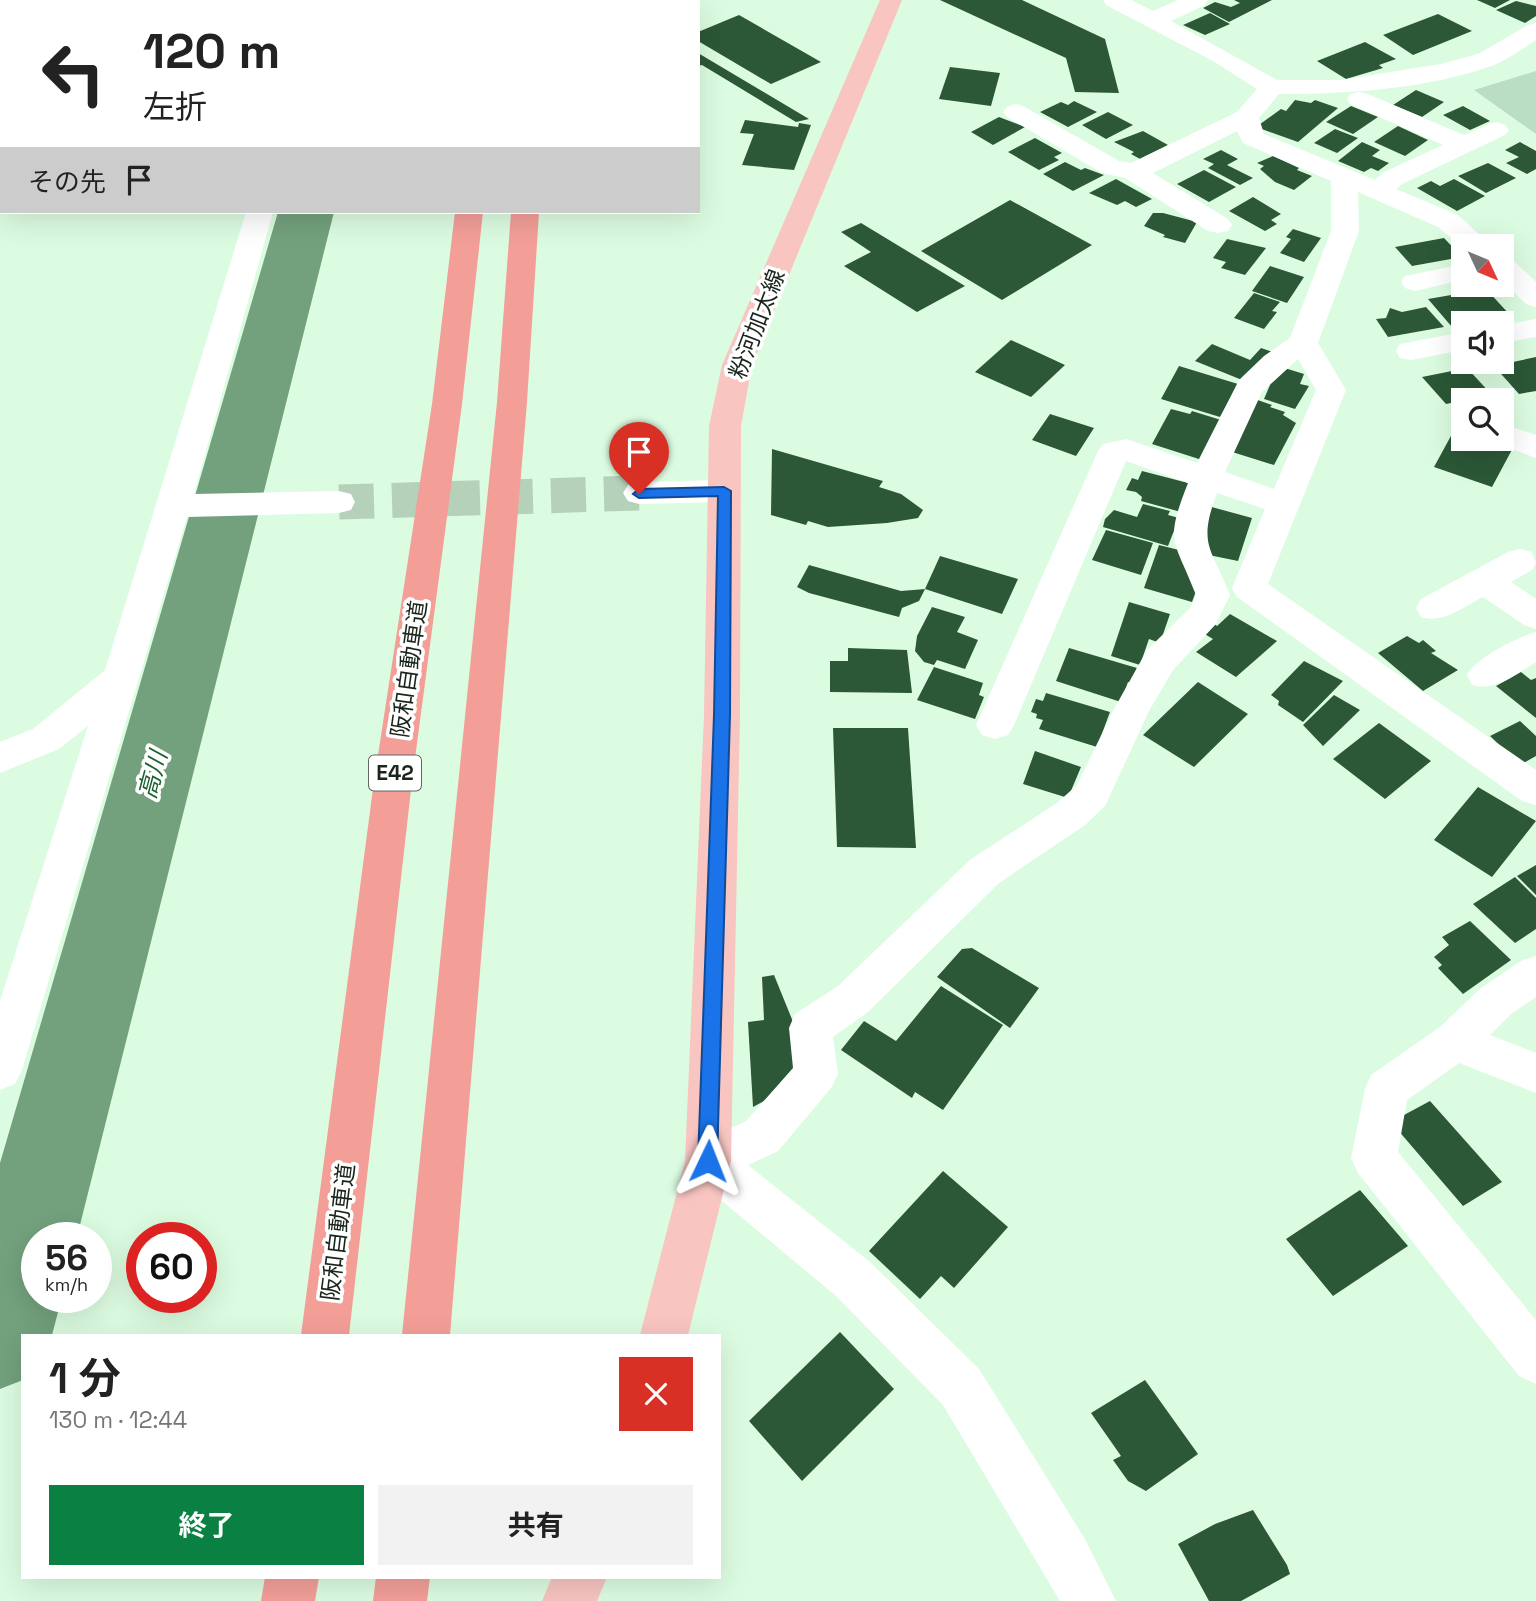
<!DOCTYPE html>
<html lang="ja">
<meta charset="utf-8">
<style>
:root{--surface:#fff;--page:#f2f2f2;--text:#222;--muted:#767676;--accent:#0b8043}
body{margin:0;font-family:"Space Grotesk","Noto Sans JP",sans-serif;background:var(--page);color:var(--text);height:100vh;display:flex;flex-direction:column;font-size:26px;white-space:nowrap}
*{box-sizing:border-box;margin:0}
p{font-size:23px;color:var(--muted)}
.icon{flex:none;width:38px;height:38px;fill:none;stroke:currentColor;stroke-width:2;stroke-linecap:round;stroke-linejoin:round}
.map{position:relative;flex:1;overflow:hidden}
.sheet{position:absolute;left:21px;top:1334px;width:700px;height:245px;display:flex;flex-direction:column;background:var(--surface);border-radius:0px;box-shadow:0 7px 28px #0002}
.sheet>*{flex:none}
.hud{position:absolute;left:0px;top:0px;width:700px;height:214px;box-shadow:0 7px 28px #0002;background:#fff;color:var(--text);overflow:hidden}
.needle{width:46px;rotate:134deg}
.fabs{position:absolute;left:1451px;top:234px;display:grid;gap:14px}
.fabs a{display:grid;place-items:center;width:63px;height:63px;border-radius:0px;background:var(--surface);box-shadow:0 7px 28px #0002;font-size:35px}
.speed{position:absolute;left:21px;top:1222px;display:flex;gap:14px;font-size:35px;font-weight:700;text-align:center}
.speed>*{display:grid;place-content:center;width:91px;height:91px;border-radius:50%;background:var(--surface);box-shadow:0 7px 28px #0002;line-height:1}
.speed small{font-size:18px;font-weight:400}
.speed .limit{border:10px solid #d22;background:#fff;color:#111}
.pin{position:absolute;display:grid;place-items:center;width:60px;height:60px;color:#fff;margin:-72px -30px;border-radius:50% 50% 50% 0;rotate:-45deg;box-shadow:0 0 7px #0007}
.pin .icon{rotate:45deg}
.me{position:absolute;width:77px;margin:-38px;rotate:2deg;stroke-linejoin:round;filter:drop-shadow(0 0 5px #0008)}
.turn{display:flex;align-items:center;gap:24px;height:147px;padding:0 28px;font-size:32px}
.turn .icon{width:91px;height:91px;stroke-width:2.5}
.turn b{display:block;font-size:49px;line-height:60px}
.then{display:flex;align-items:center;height:66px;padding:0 28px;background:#0003;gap:14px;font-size:26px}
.round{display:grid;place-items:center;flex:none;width:74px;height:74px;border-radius:0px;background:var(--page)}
.overview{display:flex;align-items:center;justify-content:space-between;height:119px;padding:0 28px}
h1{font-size:42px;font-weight:700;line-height:52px}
.primary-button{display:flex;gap:14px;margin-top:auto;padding:14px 28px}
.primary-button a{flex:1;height:80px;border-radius:0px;background:var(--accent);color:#fff;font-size:28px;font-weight:700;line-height:80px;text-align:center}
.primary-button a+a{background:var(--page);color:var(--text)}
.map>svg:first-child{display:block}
</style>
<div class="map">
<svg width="1536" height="1601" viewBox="0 0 1536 1601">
<rect width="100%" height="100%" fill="#dcfce1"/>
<path fill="#badec1" d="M1536 71V134L1474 90Z"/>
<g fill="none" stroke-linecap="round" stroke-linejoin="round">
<path fill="#73a17d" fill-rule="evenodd" d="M340 0H388V2H340Z
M278 212H334L77 1237H37V1297H62L52 1335H23V1380L0 1389V1163Z"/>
</g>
<path fill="#2c5837" d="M940 0H1022L1105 39 1119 93 1075 92 1066 58Z
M1234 0H1272L1229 22 1203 8 1215 2 1231 7 1240 3Z
M1477 0H1510L1495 8Z
M1516 1 1536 6V16L1525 23 1496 10Z
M1210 13 1230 24 1205 35 1183 25Z
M1438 14 1472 31 1413 55 1383 35Z
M739 15 821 62 771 84 698 41V32Z
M1365 42 1396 59 1379 65 1383 68 1346 79 1317 61Z
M698 53 809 119 796 122 702 65 698 66Z
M950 67 1000 73 991 106 939 99Z
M1416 90 1444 102 1422 117 1393 105Z
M1295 100 1311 103 1315 100 1338 108 1298 142 1256 127 1281 109 1286 111Z
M1074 101 1097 112 1068 127 1040 112 1061 102 1068 105Z
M1351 106 1378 117 1353 134 1326 122Z
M1463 106 1490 121 1470 130 1443 115Z
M1108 112 1133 125 1106 139 1082 125Z
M999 117 1025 127 993 145 971 132Z
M745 120 798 127 799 123 811 125 794 170 742 165 754 134 740 133Z
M1398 126 1428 140 1405 156 1374 142Z
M1335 129 1358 138 1337 153 1314 143Z
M1143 131 1168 145 1140 159 1131 154 1134 152 1114 142Z
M1035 138 1062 153 1054 157 1059 160 1039 170 1008 152Z
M1362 142 1380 150 1372 156 1389 163 1378 171 1371 168 1364 172 1338 161Z
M1520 142 1536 151V169L1527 174 1506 163 1519 157 1505 150Z
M1221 150 1238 159 1227 165 1253 178 1240 185 1208 168 1214 164 1203 159Z
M1273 156 1299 168 1297 170 1312 176 1294 190 1275 182 1260 169 1264 166 1257 163Z
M1065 162 1081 170 1085 168 1104 175 1073 191 1043 174Z
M1488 163 1516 178 1486 193 1458 176Z
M1204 170 1236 187 1209 202 1177 184Z
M1116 179 1152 199 1136 207 1125 201 1117 205 1089 193Z
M1454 179 1485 196 1457 211 1417 188 1431 181 1440 186Z
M1253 197 1281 214 1271 220 1277 224 1265 231 1229 211Z
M1010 200 1092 245 1002 300 921 251Z
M1153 213H1163L1197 222 1185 243 1163 237 1165 235 1144 226Z
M861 223 965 286 917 312 844 266 871 252 841 232Z
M1293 229 1321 238 1304 262 1280 253 1291 239 1286 237Z
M1444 238 1462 257 1412 266 1395 247Z
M1227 239 1266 248 1245 275 1221 268 1226 262 1213 258Z
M1270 266 1304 277 1287 303 1252 291Z
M1486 289 1511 316 1452 327 1428 299Z
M1254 293 1280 302 1272 311 1277 312 1264 329 1234 318Z
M1426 307 1444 327 1388 337 1376 319 1386 318 1390 308 1402 312Z
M1011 340 1065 365 1031 397 975 372Z
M1212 344 1250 360 1261 348 1273 352 1247 382 1195 361Z
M1536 357V391L1519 394 1494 366Z
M1179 366 1238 384 1220 417 1161 399Z
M1278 366 1304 374 1300 384 1309 386 1295 409 1264 399Z
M1467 368 1492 395 1446 404 1422 377Z
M1249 397 1272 405 1270 407 1285 412 1283 415 1296 423 1274 465 1229 451Z
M1171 409 1190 414 1192 411 1221 420 1202 460 1152 444Z
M1050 414 1094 428 1076 456 1032 440Z
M1458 423 1463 425V439H1502L1515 444 1492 487 1434 467Z
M772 449 883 481 879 487 901 494 923 510 918 518 887 523 828 527 808 521 806 525 771 515Z
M1142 471 1192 484 1181 512 1141 501 1142 497 1136 492 1126 490 1132 478 1138 480Z
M1143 504 1170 511 1168 515 1179 518 1168 546 1103 527 1105 519 1114 510 1137 517Z
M1208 506 1252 518 1238 561 1199 553Z
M1106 530 1153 543 1141 575 1092 560Z
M1159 545 1183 551 1199 583 1192 602 1144 588Z
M940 556 1018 579 1002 614 925 589 919 601 902 608 899 617 809 593 797 587 809 565 901 591 925 589Z
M1129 602 1170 614 1160 643 1149 639 1140 665 1111 656Z
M932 607 965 617 957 632 978 640 965 669 937 660 934 665 924 662 915 651 917 636Z
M1230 614 1277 641 1236 677 1196 652 1213 639 1198 630 1209 620 1217 626Z
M1407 636 1419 643 1423 640 1436 651 1431 653 1458 670 1423 691 1378 653Z
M848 648 907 650 912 693 830 692V661H848Z
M1069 648 1137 668 1131 683 1128 682 1121 702 1056 681Z
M1304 661 1343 681 1303 722 1278 705 1279 701 1271 695Z
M934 667 983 683 979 695 984 697 975 719 917 700Z
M1521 672 1531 680 1536 678V718L1496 686Z
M1198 682 1248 714 1194 767 1143 735Z
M1046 693 1110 712 1097 747 1039 729 1043 720 1036 718 1037 714 1031 712 1036 699 1043 701Z
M1334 695 1360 710 1323 746 1303 725Z
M1520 721 1536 736V756L1520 765 1490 736Z
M1379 723 1431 761 1385 799 1333 759Z
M833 728H908L916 848 837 847Z
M1035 751 1081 767 1068 798 1023 784Z
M1478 787 1536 821 1492 877 1434 840Z
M1536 865V895L1517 876Z
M1515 877 1536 898V929L1515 943 1473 904Z
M1470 921 1511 960 1463 994 1438 968 1442 965 1434 957 1449 945 1442 937Z
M972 948 1039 988 1010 1028 937 977 962 949Z
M774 975 800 1039 797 1083 753 1107 748 1022 764 1020 762 977Z
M941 986 1003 1025 943 1110 915 1092 912 1098 841 1050 864 1021 896 1041Z
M1430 1101 1502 1182 1463 1206 1391 1122Z
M943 1171 1008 1227 954 1288 941 1276 920 1299 869 1251Z
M1360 1190 1408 1246 1333 1296 1286 1239Z
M840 1332 894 1389 802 1481 749 1421Z
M1145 1380 1198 1454 1146 1491 1128 1481 1113 1460 1121 1456 1091 1413Z
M1253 1510 1287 1565 1290 1574 1241 1601H1209L1178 1544 1215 1524Z"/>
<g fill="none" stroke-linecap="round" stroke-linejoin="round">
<path stroke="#b5d1ba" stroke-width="35" stroke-dasharray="35 18" stroke-linecap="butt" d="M339 502 639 493"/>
<path fill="#fff" fill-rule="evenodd" d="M29 0H55L28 2Z
M304 0H326V2H304Z
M1103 0H1131L1153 11 1178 0H1208L1205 5 1171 21 1277 80H1340L1441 64 1478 54 1528 25 1536 23V40C1523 48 1508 59 1494 65 1428 89 1348 94 1279 94L1259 118 1264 134 1375 180 1384 172 1443 145 1350 104 1347 99 1350 94 1359 92 1368 94 1464 135 1487 125 1496 122 1505 125 1509 130 1505 135 1402 184 1396 189 1458 215 1493 247 1463 248 1438 227 1358 192 1359 231 1318 343 1346 390 1268 584 1536 770V805L1522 801 1237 597 1232 588 1265 509 1217 493C1197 546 1212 548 1230 595L1216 624 1173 670 1149 711 1105 806 1085 825 999 883 868 1012 833 1037 838 1074 831 1088 778 1151 748 1165 870 1262 979 1369 1085 1539 1116 1601H1060L943 1405 836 1296 692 1176 685 1161 692 1146 746 1121 793 1068 789 1028 795 1014 838 986 971 859 1057 803 1077 785 1114 709 1147 650 1190 608 1196 595C1174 538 1164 544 1188 483L1126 461 1014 725 1008 735 995 739 982 735 976 725 1098 451 1103 444 1126 439 1197 463 1239 380 1264 356 1290 338 1331 231V181L1243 143 1237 131 1153 173 1228 219 1232 225 1228 231 1218 233 1208 231 1125 178 1102 173 1007 117 1003 112 1007 107 1016 104 1025 107 1119 161 1131 163 1237 112 1257 89 1213 61 1106 5ZM1298 359 1316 390 1274 489 1225 472 1262 392Z
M2 6V21H0V7Z
M246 212H273L194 494 339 491 351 494 355 502 351 510 339 513 187 517 22 1070 15 1084 0 1090V1001L88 726 59 749 0 773V742L33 729 105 670Z
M1502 257 1512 259 1536 282V307L1526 304 1502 280Z
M1463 264V280L1415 291 1405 288 1401 282 1405 276Z
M1536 319V337L1502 343V325Z
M1463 332V350L1411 360 1400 358 1396 351 1400 344Z
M1502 424 1536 435V458L1491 441 1490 439H1502Z
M724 480 735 483 740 491 735 499 724 502 639 504 628 501 623 493 628 485 639 482Z
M1520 549 1532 552 1536 563 1532 570 1511 582 1536 599V629L1524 625 1483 597C1463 607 1443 624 1421 617L1416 608 1421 599 1508 552Z
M1536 632V662C1516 674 1496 692 1472 685L1467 675C1477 657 1516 638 1536 632Z
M1536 956V997L1511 1014 1490 1035 1536 1053V1093L1459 1063 1407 1100 1398 1152 1536 1320V1384L1519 1376 1358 1173 1351 1158 1365 1089 1371 1075 1440 1027 1481 988 1521 961Z"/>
<path fill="#f8c5c1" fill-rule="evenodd" d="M880 0H902L752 365 741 426 740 715 731 1161 688 1335H640L685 1161 704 715 709 426 722 365Z
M552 1577H607L597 1601H542Z"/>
<path fill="#f39f98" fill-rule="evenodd" d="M475 0H497V2H475Z
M524 0H546L523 2Z
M455 212H483L462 404 412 781 349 1335H301L374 781 432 404Z
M511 212H539L527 402 450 1335H402L497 402Z
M265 1577H319L315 1601H261Z
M376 1577H430L427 1601H373Z"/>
</g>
<path fill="#1a73e8" stroke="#114b97" stroke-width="2" d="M724 487 731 491 730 715 717 1161 714 1168 708 1170 701 1168 698 1161 714 715 718 496 639 498 633 494 639 489Z"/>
<g text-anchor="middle" stroke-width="7" stroke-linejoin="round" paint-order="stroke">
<rect fill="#fff" stroke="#5f6660" stroke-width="2" x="369" y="755.5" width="52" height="35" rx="5"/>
<g font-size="21" font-weight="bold" fill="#1a251c">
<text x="395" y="780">E42</text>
</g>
<g font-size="23" fill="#1a251c" stroke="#fff">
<text transform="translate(757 324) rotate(-69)" y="8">粉河加太線</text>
<text transform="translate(409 669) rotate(-82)" y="8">阪和自動車道</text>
<text transform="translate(338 1232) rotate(-83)" y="8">阪和自動車道</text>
</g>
<g font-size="24" font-style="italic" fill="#196131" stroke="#fff">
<text transform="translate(153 775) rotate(-75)" y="8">高川</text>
</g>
</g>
</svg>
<div class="fabs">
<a><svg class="needle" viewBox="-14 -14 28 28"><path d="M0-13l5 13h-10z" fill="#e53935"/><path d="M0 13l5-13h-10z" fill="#767676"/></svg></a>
<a><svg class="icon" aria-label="sound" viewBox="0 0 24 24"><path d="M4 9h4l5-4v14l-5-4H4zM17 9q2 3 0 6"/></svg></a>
<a><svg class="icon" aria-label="search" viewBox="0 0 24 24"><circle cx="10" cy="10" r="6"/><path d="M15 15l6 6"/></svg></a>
</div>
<div class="speed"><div>56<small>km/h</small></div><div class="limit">60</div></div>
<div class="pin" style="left:639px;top:494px;background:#d93025"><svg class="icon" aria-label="arrive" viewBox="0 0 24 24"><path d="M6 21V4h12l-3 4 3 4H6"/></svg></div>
<svg class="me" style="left:708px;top:1161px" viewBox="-20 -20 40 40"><path d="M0-17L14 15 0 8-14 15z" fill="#1a73e8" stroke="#fff" stroke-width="4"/></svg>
<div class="hud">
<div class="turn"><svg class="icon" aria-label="left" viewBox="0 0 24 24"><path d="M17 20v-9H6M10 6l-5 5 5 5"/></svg><div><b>120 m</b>左折</div></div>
<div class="then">その先<svg class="icon" aria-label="arrive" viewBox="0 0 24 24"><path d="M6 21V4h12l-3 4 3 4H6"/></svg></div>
</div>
<section class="sheet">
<div class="overview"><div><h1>1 分</h1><p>130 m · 12:44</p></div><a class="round" style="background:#d93025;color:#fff"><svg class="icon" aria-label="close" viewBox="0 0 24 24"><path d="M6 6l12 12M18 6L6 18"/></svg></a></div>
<div class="primary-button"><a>終了</a><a>共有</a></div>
</section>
</div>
